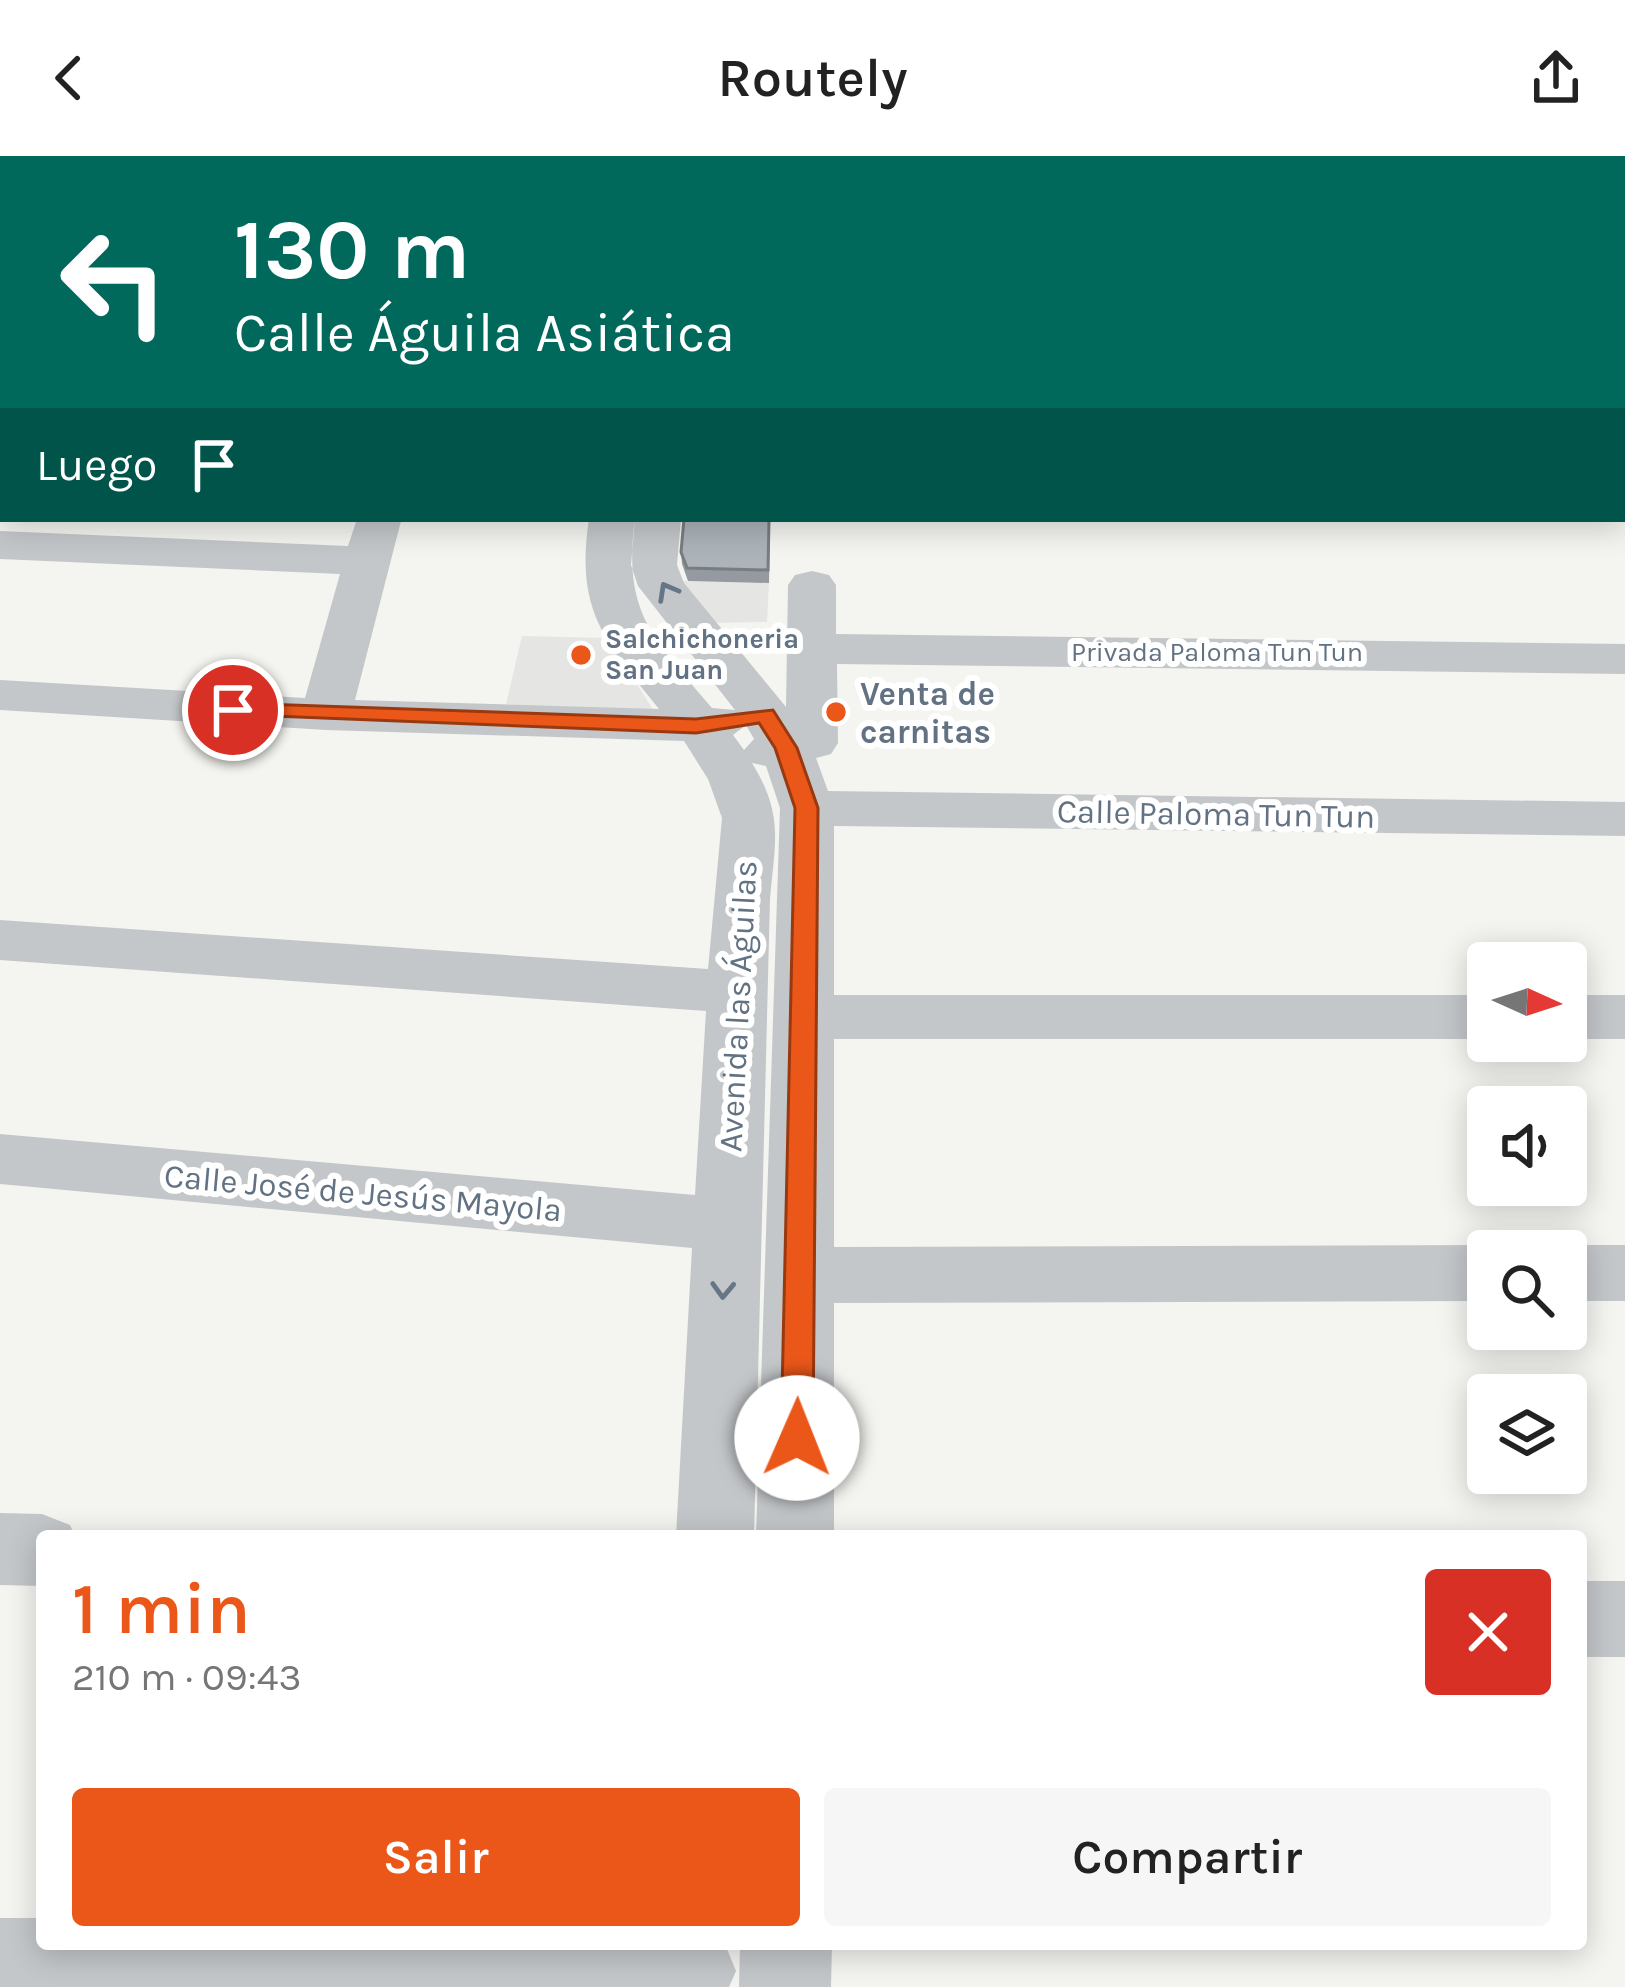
<!DOCTYPE html>
<html lang="es">
<meta charset="utf-8">
<style>
:root{--surface:#fff;--page:#f6f6f6;--text:#222;--muted:#767676;--accent:#eb5719}
body{margin:0;font-family:Karla,sans-serif;background:var(--page);color:var(--text);height:100vh;display:flex;flex-direction:column;font-size:45px;white-space:nowrap}
*{box-sizing:border-box;margin:0}
p{font-size:39px;color:var(--muted)}
.icon{flex:none;width:66px;height:66px;fill:none;stroke:currentColor;stroke-width:2;stroke-linecap:round;stroke-linejoin:round}
.map{position:relative;flex:1;overflow:hidden}
.details{position:absolute;left:36px;top:1374px;width:1551px;height:420px;display:flex;flex-direction:column;background:var(--surface);border-radius:12px;box-shadow:0 6px 30px #0003}
.details>*{flex:none}
.top-card{position:absolute;left:0px;top:0px;width:1626px;height:366px;box-shadow:0 6px 30px #0003;background:#00695c;color:#fff;overflow:hidden}
.needle{width:78px;rotate:93deg}
.controls{position:absolute;left:1467px;top:786px;display:grid;gap:24px}
.controls a{display:grid;place-items:center;width:120px;height:120px;border-radius:12px;background:var(--surface);box-shadow:0 6px 30px #0003;font-size:60px}
.pin{position:absolute;display:grid;place-items:center;width:102px;height:102px;color:#fff;margin:-51px;border:6px solid #fff;border-radius:50%;box-shadow:0 3px 12px #0007}
.me{position:absolute;width:132px;margin:-66px;rotate:1deg;stroke-linejoin:round;filter:drop-shadow(0 0 9px #0008)}
.turn{display:flex;align-items:center;gap:42px;height:252px;padding:0 36px;font-size:54px}
.turn .icon{width:156px;height:156px;stroke-width:2.5}
.turn b{display:block;font-size:84px;line-height:102px}
.then{display:flex;align-items:center;height:114px;padding:0 36px;background:#0003;gap:24px;font-size:45px}
.round{display:grid;place-items:center;flex:none;width:126px;height:126px;border-radius:12px;background:var(--page)}
.head{display:flex;align-items:center;justify-content:space-between;height:204px;padding:0 36px}
h1{font-size:72px;font-weight:600;line-height:90px;color:var(--accent)}
.button{display:flex;gap:24px;margin-top:auto;padding:24px 36px}
.button a{flex:1;height:138px;border-radius:12px;background:var(--accent);color:#fff;font-size:48px;font-weight:600;line-height:138px;text-align:center}
.button a+a{background:var(--page);color:var(--text)}
header{display:flex;justify-content:space-between;align-items:center;height:156px;padding:0 36px;background:var(--surface);font-size:54px;font-weight:600}
.map>svg:first-child{display:block}
</style>
<header><svg class="icon" aria-label="back" viewBox="0 0 24 24"><path d="M15 5l-7 7 7 7"/></svg>Routely<svg class="icon" aria-label="share" viewBox="0 0 24 24"><path d="M12 15V3M7 8l5-5 5 5M5 13v7h14v-7"/></svg></header>
<div class="map">
<svg width="1625" height="1831" viewBox="0 0 1625 1831">
<rect width="100%" height="100%" fill="#f4f5f0"/>
<path fill="#e5e6e4" d="M680 425 769 427 767 466 711 467Z
M522 480 608 482 657 560 506 548Z"/>
<g fill="none" stroke-linecap="round" stroke-linejoin="round">
<path fill="#c4c7ca" fill-rule="evenodd" d="M75 0H109L73 3Z
M449 0H483L448 3Z
M616 0H650V3H616Z
M3 113V138L0 139V114Z
M0 254H3V280H0Z
M357 363 401 365 355 544 659 553C604 485 575 454 589 363H635C622 458 654 483 712 552L735 554 638 430 631 409 635 363H681L677 409 684 427 786 551 788 429 795 419 812 415 829 419 836 429V478L1625 488V518L837 508 838 587 831 598 816 602 828 635 1625 646V680L834 670V839H1488V883H834V1091L1488 1089 1506 1095H1488V1145L834 1147V1380H756L780 652 766 610 752 607C784 659 775 686 770 743L754 1380H676L692 1092 0 1028V978L695 1039 706 855 0 804V764L708 813 722 662 708 623 684 585 326 574 0 554V524L305 542 340 418 0 403V375L348 390ZM746 569 754 583 744 594 733 579Z
M1566 839H1625V883H1566Z
M1566 1089H1625V1145H1566V1095H1548Z
M0 1357 42 1358 70 1369 75 1380H42V1430L0 1429Z
M1581 1425H1625V1501H1581Z
M0 1762H42V1788H725L736 1815 729 1831H0Z
M740 1788H832L831 1831H739Z"/>
</g>
<path fill="#949a9f" d="M770 363 769 427 688 425 682 408 681 396Z"/>
<path fill="#acb3b9" stroke="#787d82" stroke-width="3" d="M684 363H769L768 414 687 412 681 396Z"/>
<defs><path id="oneway-chevron" d="M-2-3.5L2.5 0L-2 3.5" fill="none" stroke-width="1.6" stroke-linecap="round" stroke-linejoin="round" transform="scale(3)"/></defs>
<g stroke="#677687">
<use href="#oneway-chevron" transform="translate(667 435) rotate(-119)"/>
<use href="#oneway-chevron" transform="translate(723 1134) rotate(92)"/>
</g>
<path fill="#eb5719" stroke="#993910" stroke-width="3" d="M233 547 696 563 773 554 797 592 818 652 813 1282 808 1292 797 1296 785 1292 781 1282 795 652 775 592 759 567 696 577 225 558V549Z"/>
<g fill="#eb5719" stroke="#fff" stroke-width="4.5">
<circle cx="581" cy="499" r="12"/>
<circle cx="836" cy="556" r="12"/>
</g>
<g text-anchor="middle" stroke-width="12" stroke-linejoin="round" paint-order="stroke">
<g font-size="27" font-weight="bold" fill="#627283" stroke="#fff" text-anchor="start">
<text x="605" y="492">Salchichoneria<tspan x="605" dy="31">San Juan</tspan></text>
</g>
<g font-size="27" fill="#627283" stroke="#fff">
<text x="1217" y="505">Privada Paloma Tun Tun</text>
</g>
<g font-size="33" font-weight="bold" fill="#627283" stroke="#fff" text-anchor="start">
<text x="860" y="549">Venta de<tspan x="860" dy="38">carnitas</tspan></text>
</g>
<g font-size="33" fill="#627283" stroke="#fff">
<text transform="translate(1216 657) rotate(1)" y="12">Calle Paloma Tun Tun</text>
<text transform="translate(737 850) rotate(-87)" y="12">Avenida las Águilas</text>
<text transform="translate(363 1036) rotate(5)" y="12">Calle José de Jesús Mayola</text>
</g>
</g>
</svg>
<div class="controls">
<a><svg class="needle" viewBox="-14 -14 28 28"><path d="M0-13l5 13h-10z" fill="#e53935"/><path d="M0 13l5-13h-10z" fill="#767676"/></svg></a>
<a><svg class="icon" aria-label="sound" viewBox="0 0 24 24"><path d="M4 9h4l5-4v14l-5-4H4zM17 9q2 3 0 6"/></svg></a>
<a><svg class="icon" aria-label="search" viewBox="0 0 24 24"><circle cx="10" cy="10" r="6"/><path d="M15 15l6 6"/></svg></a>
<a><svg class="icon" aria-label="layers" viewBox="0 0 24 24"><path d="M12 4l9 5-9 5-9-5zM3 14l9 5 9-5"/></svg></a>
</div>
<div class="pin" style="left:233px;top:554px;background:#d93025"><svg class="icon" aria-label="arrive" viewBox="0 0 24 24"><path d="M6 21V4h12l-3 4 3 4H6"/></svg></div>
<svg class="me" style="left:797px;top:1282px" viewBox="-20 -20 40 40"><circle r="19" fill="#fff"/><path d="M0-13L10 11 0 6-10 11z" fill="#eb5719"/></svg>
<div class="top-card">
<div class="turn"><svg class="icon" aria-label="left" viewBox="0 0 24 24"><path d="M17 20v-9H6M10 6l-5 5 5 5"/></svg><div><b>130 m</b>Calle Águila Asiática</div></div>
<div class="then">Luego<svg class="icon" aria-label="arrive" viewBox="0 0 24 24"><path d="M6 21V4h12l-3 4 3 4H6"/></svg></div>
</div>
<section class="details">
<div class="head"><div><h1>1 min</h1><p>210 m · 09:43</p></div><a class="round" style="background:#d93025;color:#fff"><svg class="icon" aria-label="close" viewBox="0 0 24 24"><path d="M6 6l12 12M18 6L6 18"/></svg></a></div>
<div class="button"><a>Salir</a><a>Compartir</a></div>
</section>
</div>
